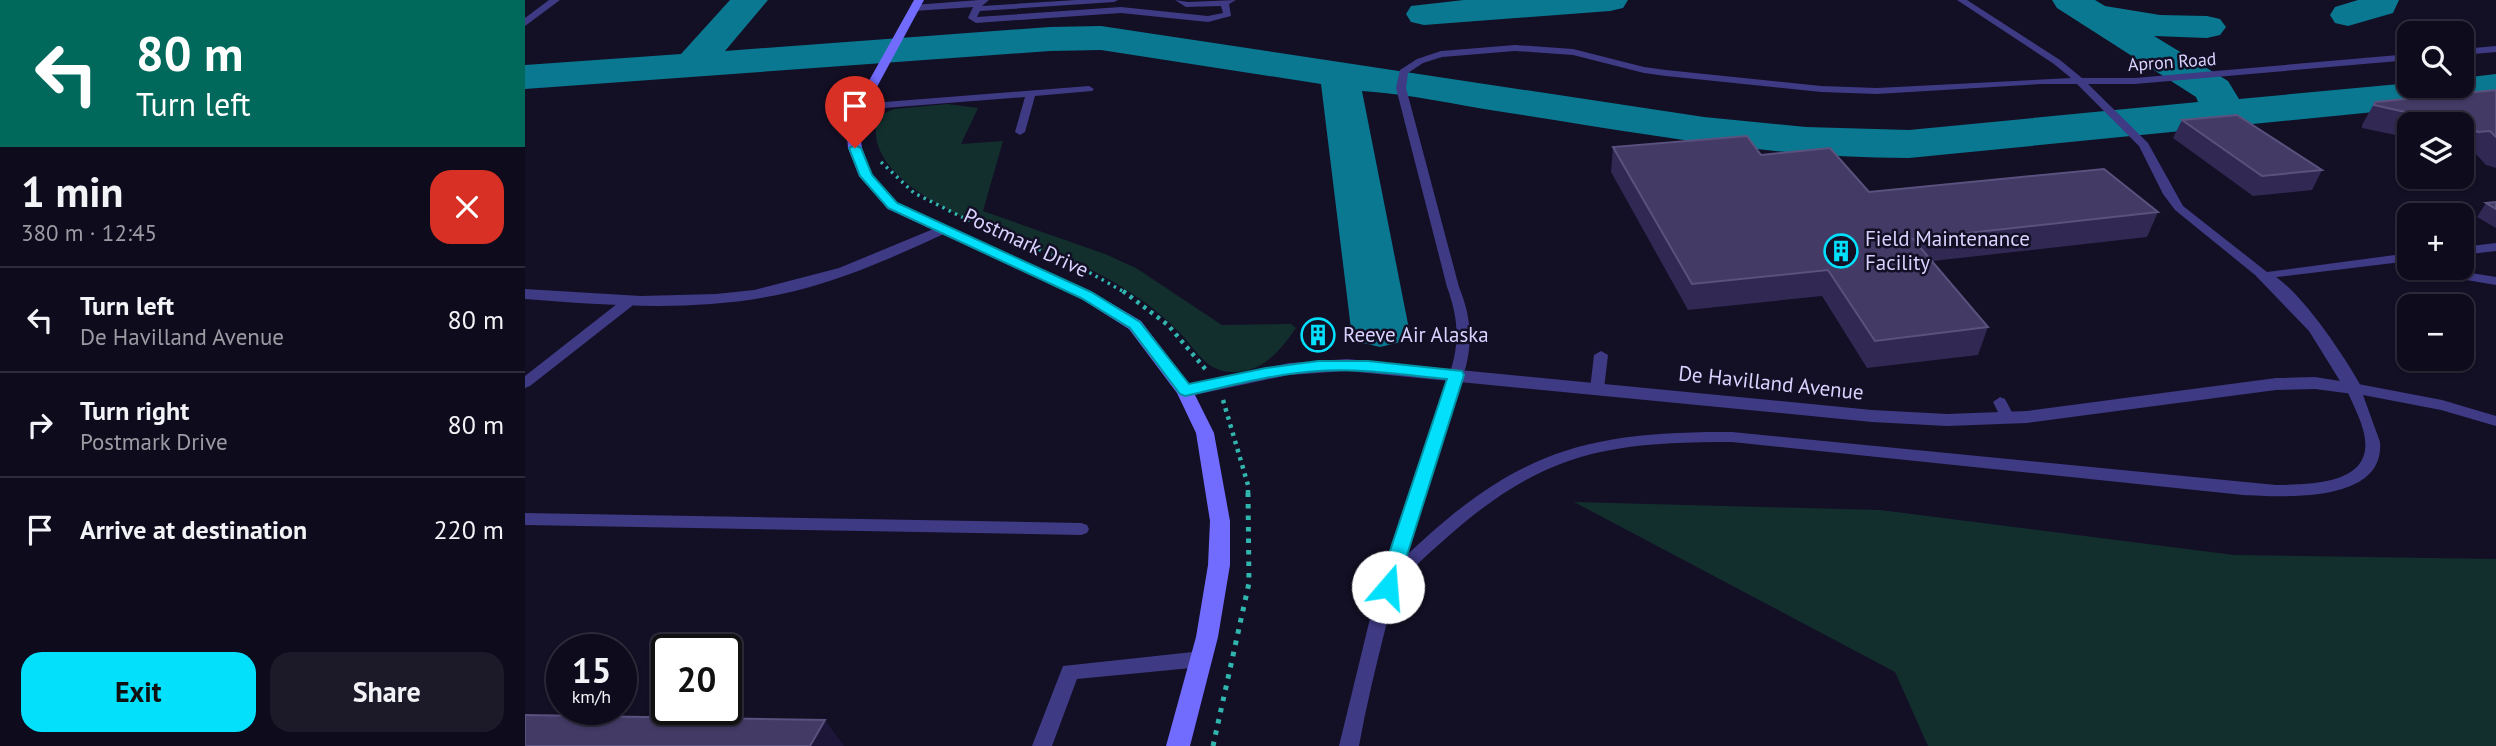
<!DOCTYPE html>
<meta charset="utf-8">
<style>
:root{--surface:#0e0b1c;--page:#1c1929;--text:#f1f3f6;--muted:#9b9ba3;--line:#2e2b3b;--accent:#02e0fc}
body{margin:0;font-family:"PT Sans",sans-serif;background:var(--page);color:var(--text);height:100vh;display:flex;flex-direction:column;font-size:26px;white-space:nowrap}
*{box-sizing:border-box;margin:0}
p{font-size:23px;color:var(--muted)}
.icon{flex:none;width:38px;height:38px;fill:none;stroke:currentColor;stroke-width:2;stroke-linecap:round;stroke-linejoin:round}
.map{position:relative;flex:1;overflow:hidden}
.details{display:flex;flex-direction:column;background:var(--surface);width:525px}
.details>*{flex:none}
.banner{background:#00695c;color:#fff;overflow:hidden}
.tools{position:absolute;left:1872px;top:21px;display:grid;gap:14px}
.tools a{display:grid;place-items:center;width:77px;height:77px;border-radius:14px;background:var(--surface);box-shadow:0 2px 5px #0004,0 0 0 2px var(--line);font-size:35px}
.speed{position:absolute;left:21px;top:634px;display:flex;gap:14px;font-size:35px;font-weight:700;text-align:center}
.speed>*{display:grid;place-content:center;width:91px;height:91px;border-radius:50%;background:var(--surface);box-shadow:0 2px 5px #0004,0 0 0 2px var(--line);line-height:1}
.speed small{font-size:18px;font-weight:400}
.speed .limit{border:4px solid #111;border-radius:10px;background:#fff;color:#111}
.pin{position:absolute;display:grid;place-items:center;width:60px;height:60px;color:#fff;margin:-72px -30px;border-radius:50% 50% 50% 0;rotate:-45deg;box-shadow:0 0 7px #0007}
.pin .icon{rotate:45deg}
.me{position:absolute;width:77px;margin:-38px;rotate:18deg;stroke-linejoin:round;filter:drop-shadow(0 0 5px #0008)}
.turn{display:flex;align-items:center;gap:24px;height:147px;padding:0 21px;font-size:32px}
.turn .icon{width:91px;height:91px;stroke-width:2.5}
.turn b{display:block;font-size:49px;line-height:60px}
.round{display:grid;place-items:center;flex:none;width:74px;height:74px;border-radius:21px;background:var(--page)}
.headline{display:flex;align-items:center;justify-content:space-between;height:119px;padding:0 21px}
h1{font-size:42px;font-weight:700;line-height:52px}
.primary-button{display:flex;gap:14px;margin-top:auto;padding:14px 21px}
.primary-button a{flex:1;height:80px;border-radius:21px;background:var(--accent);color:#111;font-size:28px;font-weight:700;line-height:80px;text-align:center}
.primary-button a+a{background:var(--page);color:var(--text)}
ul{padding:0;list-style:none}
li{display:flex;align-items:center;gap:21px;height:105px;padding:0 21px;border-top:2px solid var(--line)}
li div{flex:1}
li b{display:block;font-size:26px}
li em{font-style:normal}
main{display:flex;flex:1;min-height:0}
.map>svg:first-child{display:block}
</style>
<main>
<section class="details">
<div class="banner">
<div class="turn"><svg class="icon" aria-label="left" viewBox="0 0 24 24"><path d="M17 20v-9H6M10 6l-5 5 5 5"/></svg><div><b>80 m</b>Turn left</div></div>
</div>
<div class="headline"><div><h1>1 min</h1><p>380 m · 12:45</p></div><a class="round" style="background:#d93025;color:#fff"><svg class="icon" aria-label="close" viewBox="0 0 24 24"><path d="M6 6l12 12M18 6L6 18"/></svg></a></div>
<ul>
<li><svg class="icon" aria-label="left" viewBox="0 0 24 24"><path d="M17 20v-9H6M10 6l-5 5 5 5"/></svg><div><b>Turn left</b><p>De Havilland Avenue</p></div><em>80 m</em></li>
<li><svg class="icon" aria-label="right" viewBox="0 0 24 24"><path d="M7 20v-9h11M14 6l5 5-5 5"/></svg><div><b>Turn right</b><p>Postmark Drive</p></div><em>80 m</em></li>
<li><svg class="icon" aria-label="arrive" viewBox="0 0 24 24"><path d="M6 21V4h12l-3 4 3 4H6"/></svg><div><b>Arrive at destination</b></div><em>220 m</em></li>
</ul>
<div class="primary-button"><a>Exit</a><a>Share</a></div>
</section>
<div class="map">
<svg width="1971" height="746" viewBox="0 0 1971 746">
<rect width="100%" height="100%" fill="#130f25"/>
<path fill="#122f2e" d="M422 104 453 108 436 144 478 141 458 211 580 254 611 268 697 325 766 324 771 328C755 351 738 372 709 372 680 373 670 347 652 330 641 319 628 308 615 299 595 285 573 272 550 263 499 240 329 193 353 116L369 109Z
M1049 502 1355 510 1709 555 1971 559V746H1403L1370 672Z"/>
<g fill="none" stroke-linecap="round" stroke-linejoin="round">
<path fill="#0a7890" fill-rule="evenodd" d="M205 0H243L200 51 525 27 576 26 1179 117 1281 127 1384 130 1673 102 1671 97 1532 8 1527 0H1570L1580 6 1635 15 1682 16 1695 19 1701 27 1695 35 1682 38 1629 36 1703 81 1714 99 1885 83V86H1937V78L1971 74V100L1384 158C1247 158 1113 133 978 112 932 105 884 94 837 91L884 329 876 342 855 347 834 342 826 329 796 84 576 50 525 51 0 89V65L156 54Z
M939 0H1103L1098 8 1085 11 899 25 886 22 881 14 886 6Z
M1833 0H1874L1868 13 1823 26 1810 23 1805 15 1810 7Z"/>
<path stroke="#30b6af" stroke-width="3.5" stroke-dasharray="2.5 4.5" stroke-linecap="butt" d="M356 162 389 193 437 217 551 265 601 293"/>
<path stroke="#30b6af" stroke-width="4.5" stroke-dasharray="3.5 5" stroke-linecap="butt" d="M598 291 643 325 682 371
M698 400 723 485V495"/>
<path stroke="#30b6af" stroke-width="5" stroke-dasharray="4.5 7" stroke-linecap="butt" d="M688 746 724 583 723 493"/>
<path fill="#3e3a84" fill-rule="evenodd" d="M454 0H464L457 6 551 0H593L589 2 455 11 452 17 596 7 683 16 698 13 696 6 661 7 650 0 663 2 711 0 704 4 706 16 683 22 596 13 451 23 443 18 448 7 389 11 385 8 389 5Z
M1432 0H1442L1535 60 1557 78H1610L1885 54V60L1610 84H1563L1623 143 1658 206 1742 272 1885 253V261L1735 279 1650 210 1638 194 1614 146 1552 84H1517L1352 94 1296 92 1141 76 1119 73 1048 55 990 51 917 57 898 63 883 73 881 88 934 287C945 314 948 338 941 366L882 555C990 452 1059 431 1207 432L1751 485C1778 484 1835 486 1840 450 1843 430 1828 406 1821 388L1828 383 1917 400 1971 416V426L1916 410 1838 395 1855 442C1860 504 1758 497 1718 495L1207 442C1086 442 1021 451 927 533 908 550 885 568 871 591 865 601 865 615 861 626 851 666 841 706 834 746H814L850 598 927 366C935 338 932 314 922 287L871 88 875 70 892 59 916 51 990 45 1048 49 1119 67 1141 70 1296 86 1352 88 1546 78 1529 64Z
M1971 46V52L1937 55V49Z
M564 86 569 89 567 91 510 96 500 132 495 135 490 132 500 97 334 110 329 107 334 104Z
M1971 243V251L1937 255V247Z
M1888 268H1915L1971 277V285L1894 272Z
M102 299 107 300 108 303 107 306 5 386 0 388V376L97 300Z
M1076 351 1083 355 1079 389 1072 394 1065 389 1069 355Z
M1475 397 1480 399 1490 418 1488 422 1483 423 1478 422 1468 402Z
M0 513 556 523 562 525 564 529 562 533 556 535 0 525Z
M677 651 684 653 686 659 684 665 677 667 552 679 527 746H507L538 666Z"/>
<path fill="#3e3a84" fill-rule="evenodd" d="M24 0H35L0 26V18Z
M418 225 423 226 425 229 423 232C373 255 323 278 270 291 181 313 90 306 0 299V289L116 296 191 294 229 290 314 268Z
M1739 271C1769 279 1822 360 1837 388L1834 392 1828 394 1790 389 1751 390 1502 423 1422 426 1347 422 822 371 764 375 660 397 651 391 660 385 764 363 822 359 1347 410 1422 414 1502 411 1751 378 1790 377 1815 381 1784 331 1731 276Z"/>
<path fill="#716bfe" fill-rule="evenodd" d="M389 0H399L333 122 337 148 347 175 373 203 567 292 616 321 666 387 689 433 705 521V565L693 637 665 746H641L671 637 683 565 685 521 671 433 652 393 604 329 555 298 363 209 334 176 323 148 321 122Z"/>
</g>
<path fill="#312853" d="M1971 90V168L1961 165 1950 153 1937 154V124H1885V138L1837 128V125L1850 102Z
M1657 120 1797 170 1787 190 1728 196 1648 138Z
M1088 147 1236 155 1344 192 1633 212 1622 237 1408 261 1463 327 1453 355 1342 368 1297 296 1163 310 1086 172Z
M1971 202V228L1952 217 1961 203Z"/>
<path fill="#1d1639" d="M1913 111 1905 124H1893L1898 116Z
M300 720 319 746H285Z"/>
<path fill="#433a65" stroke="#5a527e" stroke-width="2" d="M1971 90V137L1965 131 1953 132 1913 111 1898 116 1849 105 1850 102Z
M1712 115 1797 170 1737 176 1657 120Z
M1222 136 1236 155 1305 148 1344 192 1579 169 1633 212 1388 239 1463 327 1350 341 1303 270 1167 284 1088 147Z
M1971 202V209L1961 203Z
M0 715 300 720 285 746H0Z"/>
<path fill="#02e0fc" stroke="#0192a4" stroke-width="2" d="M330 145 336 148 347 175 372 203 566 292 615 322 664 384 741 368 793 361H843L937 371 939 375 870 593 863 595 856 593 853 587 922 379C879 375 836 368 793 371 748 374 704 386 660 396L655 394 605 328 556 298 363 208 335 176 324 148Z"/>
<defs>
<symbol id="building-ring" viewBox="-11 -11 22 22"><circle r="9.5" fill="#130f25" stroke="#02e0fc" stroke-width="1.5"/><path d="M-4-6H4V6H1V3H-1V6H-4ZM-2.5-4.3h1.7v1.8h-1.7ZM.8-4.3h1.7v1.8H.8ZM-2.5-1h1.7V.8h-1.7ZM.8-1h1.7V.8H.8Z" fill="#02e0fc"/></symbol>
</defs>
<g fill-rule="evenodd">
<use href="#building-ring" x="1297" y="232" width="38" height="38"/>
<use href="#building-ring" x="774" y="316" width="38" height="38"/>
</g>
<g text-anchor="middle" stroke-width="5" stroke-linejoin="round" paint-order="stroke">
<g font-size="18" fill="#d9d3ff" stroke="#130f25">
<text transform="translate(1647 62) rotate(-4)" y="6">Apron Road</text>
</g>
<g font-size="21" fill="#d9d3ff" stroke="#130f25" text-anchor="start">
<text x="1340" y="246">Field Maintenance<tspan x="1340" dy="24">Facility</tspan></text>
<text x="818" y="342">Reeve Air Alaska</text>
</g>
<g font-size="21" fill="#d9d3ff" stroke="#130f25">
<text transform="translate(501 243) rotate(25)" y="7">Postmark Drive</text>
<text transform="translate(1246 383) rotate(6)" y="7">De Havilland Avenue</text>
</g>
</g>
</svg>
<div class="tools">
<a><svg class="icon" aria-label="search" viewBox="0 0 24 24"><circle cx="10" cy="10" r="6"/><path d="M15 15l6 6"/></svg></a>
<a><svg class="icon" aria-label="layers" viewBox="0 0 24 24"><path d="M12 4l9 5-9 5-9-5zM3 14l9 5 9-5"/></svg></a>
<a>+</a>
<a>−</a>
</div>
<div class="speed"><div>15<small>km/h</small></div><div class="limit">20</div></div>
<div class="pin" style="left:330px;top:148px;background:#d93025"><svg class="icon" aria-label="arrive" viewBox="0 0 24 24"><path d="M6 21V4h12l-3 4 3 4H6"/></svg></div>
<svg class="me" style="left:863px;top:587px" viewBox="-20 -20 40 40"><circle r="19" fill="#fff"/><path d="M0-13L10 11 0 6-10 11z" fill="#02e0fc"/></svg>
</div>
</main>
